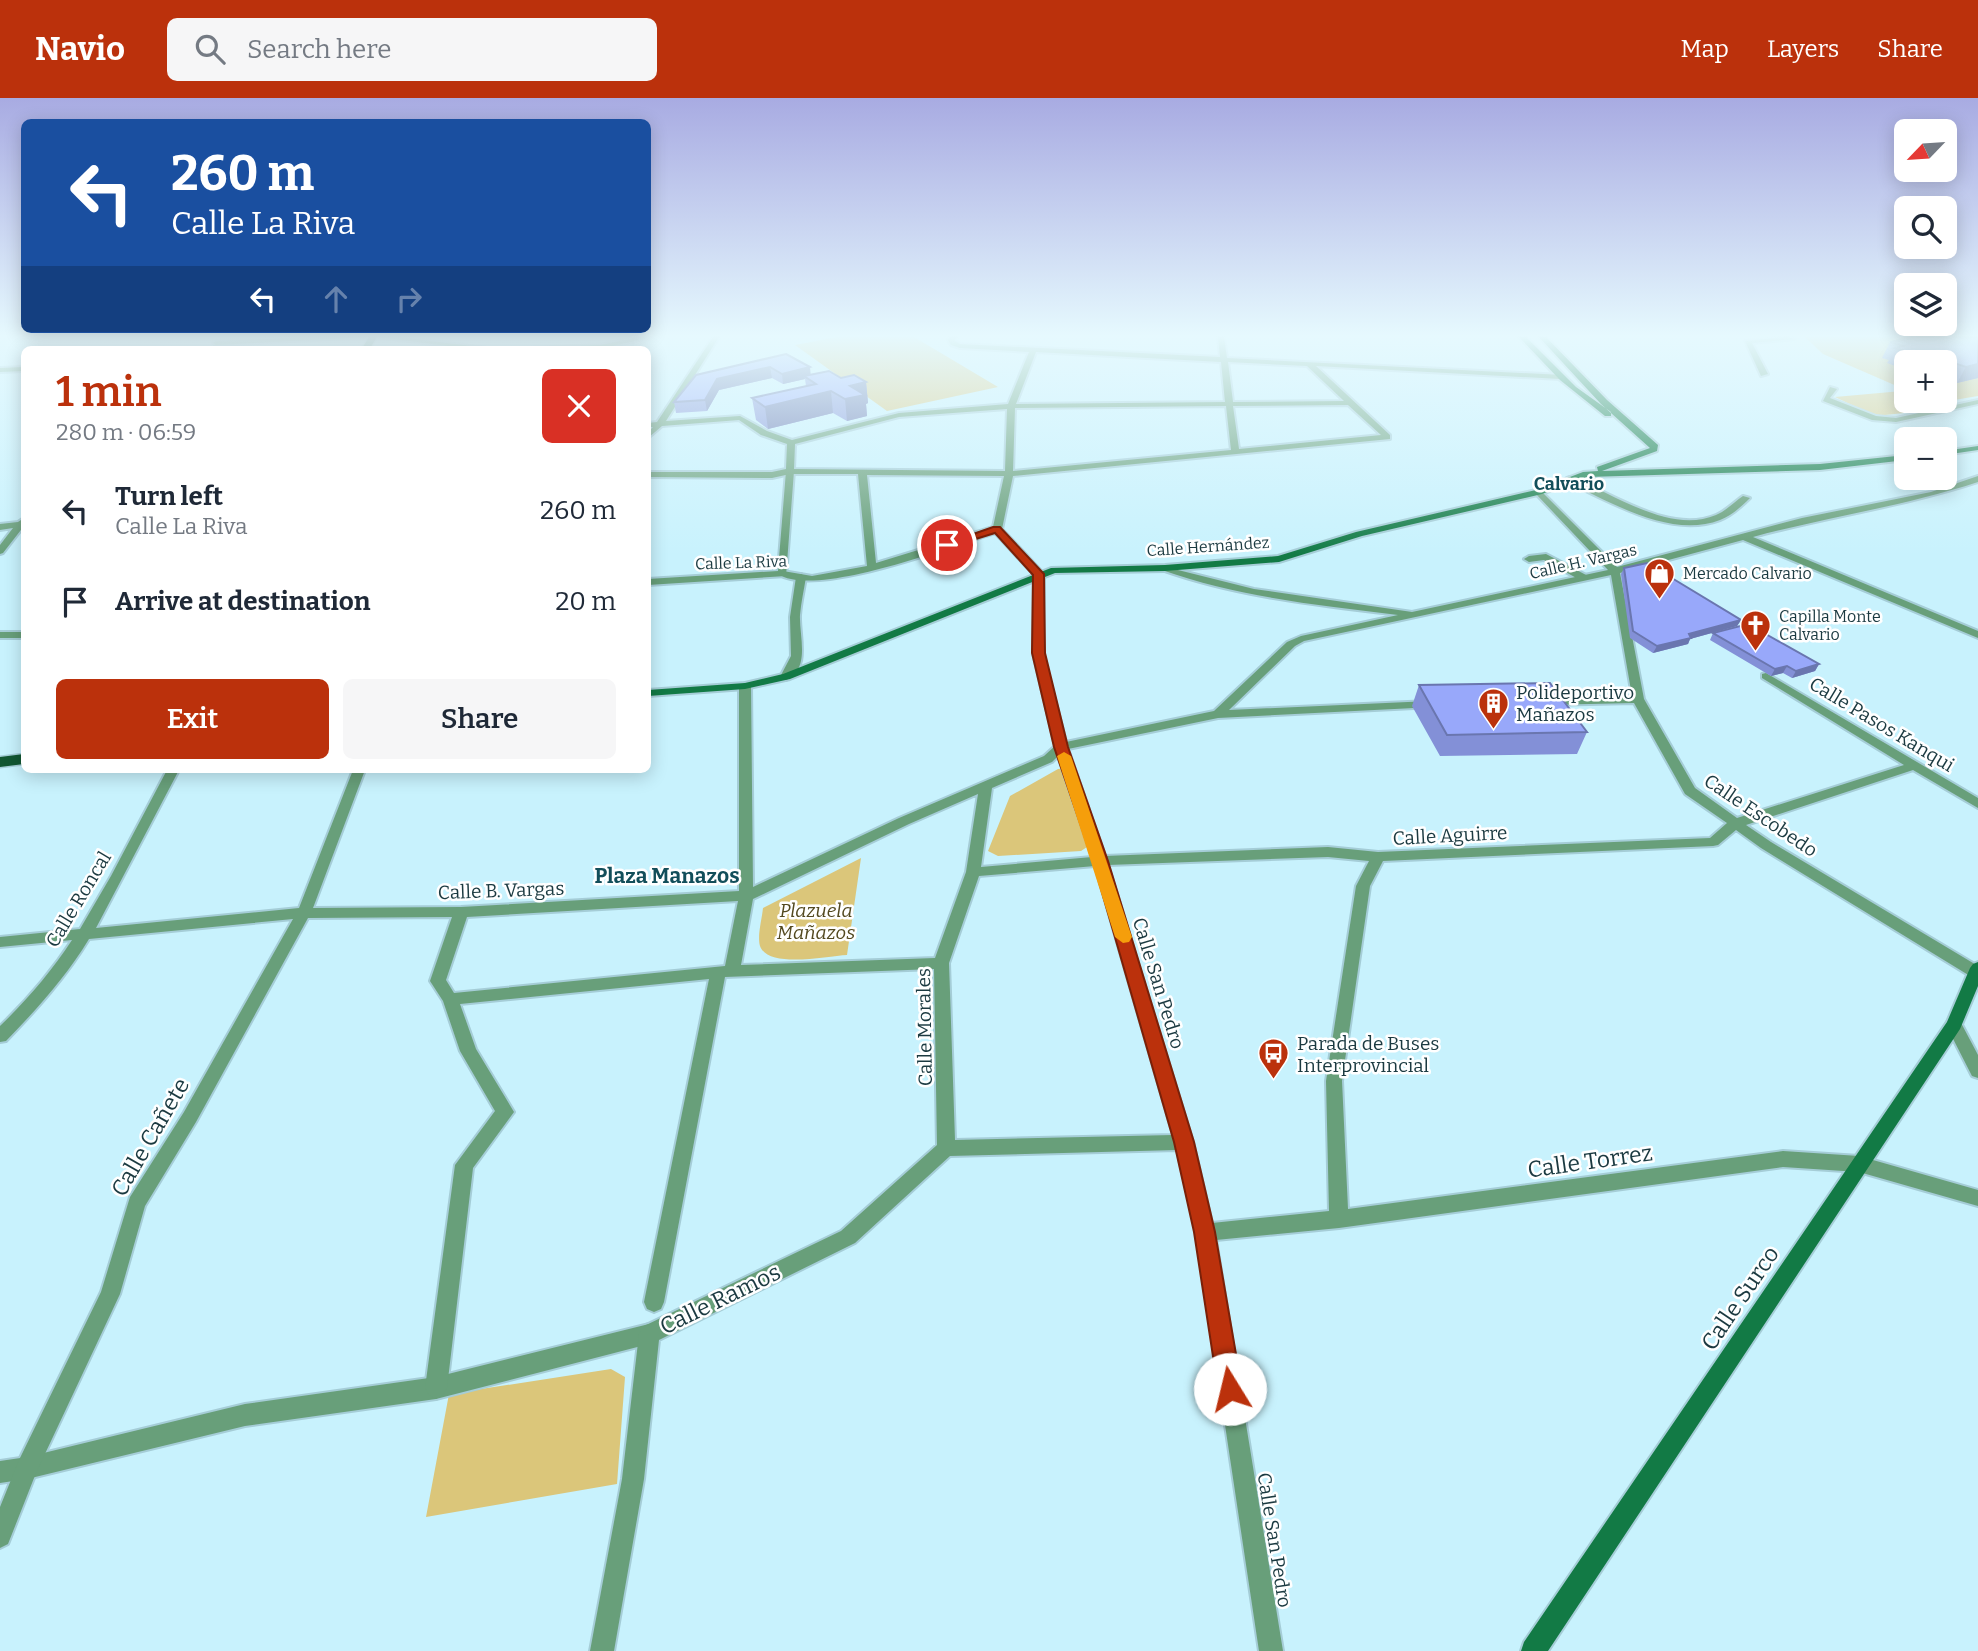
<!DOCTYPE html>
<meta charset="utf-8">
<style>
:root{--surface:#fff;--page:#f6f6f7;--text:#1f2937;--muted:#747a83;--accent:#bb310c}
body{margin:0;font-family:Bitter,serif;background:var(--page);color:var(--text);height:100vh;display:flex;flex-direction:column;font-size:26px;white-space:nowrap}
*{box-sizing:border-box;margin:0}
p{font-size:23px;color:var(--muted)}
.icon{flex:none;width:38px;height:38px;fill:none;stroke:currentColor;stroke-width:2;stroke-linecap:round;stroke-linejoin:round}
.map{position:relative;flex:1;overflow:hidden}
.side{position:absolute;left:21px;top:248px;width:630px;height:427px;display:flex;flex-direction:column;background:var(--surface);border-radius:10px;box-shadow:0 4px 18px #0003}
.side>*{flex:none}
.guide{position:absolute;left:21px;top:21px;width:630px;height:214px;border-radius:10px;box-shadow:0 4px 18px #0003;background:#1a4fa0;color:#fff;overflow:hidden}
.needle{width:46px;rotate:245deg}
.tools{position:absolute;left:1894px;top:21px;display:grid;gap:14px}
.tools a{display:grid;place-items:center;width:63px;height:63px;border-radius:10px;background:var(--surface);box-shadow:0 4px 18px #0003;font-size:35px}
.pin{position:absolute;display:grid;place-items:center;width:60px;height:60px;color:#fff;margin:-30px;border:4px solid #fff;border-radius:50%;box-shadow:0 2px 7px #0007}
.me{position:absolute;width:77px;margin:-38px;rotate:351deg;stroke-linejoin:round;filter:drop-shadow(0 0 5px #0008)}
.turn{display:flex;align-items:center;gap:24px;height:147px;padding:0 35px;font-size:32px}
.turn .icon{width:91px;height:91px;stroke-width:2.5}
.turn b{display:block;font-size:49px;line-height:60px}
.lanes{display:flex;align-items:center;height:66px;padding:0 35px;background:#0003;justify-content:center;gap:35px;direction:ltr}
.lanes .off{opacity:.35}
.round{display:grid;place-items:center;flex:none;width:74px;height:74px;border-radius:10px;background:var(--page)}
.head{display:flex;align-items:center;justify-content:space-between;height:119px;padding:0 35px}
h1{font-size:42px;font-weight:600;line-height:52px;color:var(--accent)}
.action{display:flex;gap:14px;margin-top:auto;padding:14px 35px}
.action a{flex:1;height:80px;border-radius:10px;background:var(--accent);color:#fff;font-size:28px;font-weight:600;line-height:80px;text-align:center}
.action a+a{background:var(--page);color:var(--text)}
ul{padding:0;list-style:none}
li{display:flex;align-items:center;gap:21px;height:91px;padding:0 35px}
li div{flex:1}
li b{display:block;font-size:26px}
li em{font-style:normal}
header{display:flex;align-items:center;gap:42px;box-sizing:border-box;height:98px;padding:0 35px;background:var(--accent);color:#fff}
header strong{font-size:33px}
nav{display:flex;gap:38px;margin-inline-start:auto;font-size:24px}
.search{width:490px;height:63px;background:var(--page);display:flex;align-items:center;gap:18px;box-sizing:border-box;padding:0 24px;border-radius:10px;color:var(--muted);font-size:26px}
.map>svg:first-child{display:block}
</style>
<header>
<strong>Navio</strong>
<div class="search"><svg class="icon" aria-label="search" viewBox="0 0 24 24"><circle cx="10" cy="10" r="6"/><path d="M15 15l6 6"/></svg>Search here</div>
<nav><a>Map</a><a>Layers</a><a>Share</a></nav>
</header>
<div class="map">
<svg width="1978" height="1553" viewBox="0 0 1978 1553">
<rect width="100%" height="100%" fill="#c8f2fd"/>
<path fill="#dbc67a" d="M837 239H914L998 289 887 313 795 247Z
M1805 239H1978V298L1936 305 1931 303H1944V264H1906V292L1823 256Z
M1902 293 1906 295V303H1925L1943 311 1875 318 1835 299Z
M1070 670 1090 747 1081 753 998 758 988 753 1010 698 1058 671Z
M861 760 847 857C827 858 768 871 760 848 757 838 762 821 763 810Z
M611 1271 625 1279 617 1386 426 1419 449 1296Z"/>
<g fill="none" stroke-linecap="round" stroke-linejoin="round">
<defs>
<path id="lane" d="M1786 239 1795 241 1752 245 1768 276 1761 278 1745 243Z
M1830 289 1837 291 1830 300 1876 318 1896 320 1978 302V306L1896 324 1872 322 1823 303Z
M790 370 794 373 786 478 648 487V481L778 473 786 373Z
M1570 379C1612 394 1669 437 1716 417 1726 413 1734 404 1743 398L1750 400C1742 408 1731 418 1720 422 1670 441 1611 404 1567 384V380Z
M1546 456 1588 478 1589 480 1580 482 1544 462 1529 464 1524 461 1529 458Z
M801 476 806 479C804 492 801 504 800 517 799 538 811 571 786 582L780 579 791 558 790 519 796 479Z
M0 534H24V540H0Z
M649 1226 656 1229 659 1236 656 1243 649 1246 436 1301 245 1328 27 1381 0 1385V1363L27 1359 245 1306 436 1279Z"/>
<path id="street" d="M311 239H368L216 247 213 245 216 243Z
M377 239H400L502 252H480Z
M638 239H651L600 251 527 252 530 250 600 247Z
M713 239H719L666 323 740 318 767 333 792 342 899 315 1008 306 1029 254 960 250 951 247 948 242 950 239H957L954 242 960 246 1220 259 1218 239H1224L1227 260 1563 277 1560 281 1316 268 1390 337V341L1013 378 1002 431 1044 476 1043 555 1066 644 1214 613 1287 544 1301 538 1398 517C1318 507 1238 499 1162 472V468L1254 491 1412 514 1608 472 1536 396V392L1539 391 1617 469 1802 420 1931 394 1978 378V384C1905 408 1827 419 1753 439L1978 533V540L1743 442 1620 475 1644 601 1695 690 1737 720 1904 667 1762 580V576L1766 575 1978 700V710L1913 672 1746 727 1771 744 1978 868V879L1970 878 1761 750 1736 732 1718 747 1713 748 1383 763 1370 788 1342 983 1348 1111 1783 1053 1859 1058 1978 1092V1108L1859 1074 1783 1069 1339 1130 1216 1142 1283 1553H1259L1196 1134 1177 1052 950 1058 855 1145 659 1242 644 1381 614 1553H590L622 1381 639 1236 642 1229 841 1133 937 1047 934 871 725 879 664 1204 661 1211 654 1214 647 1211 644 1204 709 881 460 906 476 951 514 1014 473 1070 447 1290 443 1297 436 1301 429 1297 425 1290 455 1067 495 1013 460 953 443 903 430 883 452 819 308 820 196 1024 145 1108 120 1196 36 1375 8 1446 0 1450V1409L19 1362 101 1194 130 1099 184 1014 293 821 89 841C66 879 37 911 6 943L0 944V928C27 902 51 874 72 842L0 849V839L80 831 111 778 167 672H179L96 830 299 810 353 672H365L313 810 461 809 739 793V588L745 585 751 588 753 789 899 720 1044 658 1055 648 1033 555 1034 477 995 435C951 448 816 501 778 476L783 473 812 478 867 468 858 376H790L772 380 648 379V374H772L786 371 787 346 761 337 739 322 662 328 648 340V334L653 329H648V325L657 324ZM1036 254 1221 264 1225 304 1016 306ZM1228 264 1307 268 1344 303 1233 304ZM1348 307 1381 337 1239 351 1233 308ZM1226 308 1231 352 1013 373 1015 310ZM1007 311 1005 373 794 371 795 346 899 319ZM867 377 1004 378 993 429 876 465ZM1611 477 1632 598 1544 601 1538 604 1544 607 1634 605 1685 696 1727 725 1710 740 1378 754 1328 749 1105 758 1068 651 1218 620 1434 609 1436 607 1430 603 1229 612 1295 548 1304 543ZM1058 658 1092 759 981 769 992 690 1052 664ZM978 696 966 774 935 860 741 867 753 801 909 726ZM1328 759 1369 763 1356 788 1326 983 1329 1113 1212 1125 1193 1044 1108 767ZM1095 768 1173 1037 955 1042 949 865 979 778ZM738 803 725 868 454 895 446 882 467 819Z
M24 269V273L0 274V270Z
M24 420V428L3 455 0 456V447L13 430 0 432V426L18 424Z
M1954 921 1960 923 1978 957V980L1972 978 1946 927 1948 923Z"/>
<path id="secondary" d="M1519 239H1526L1576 289 1611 314V318H1605L1560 282Z
M1539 239H1546L1607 302 1658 347 1657 353 1602 373 1820 366 1906 357V362L1820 372 1587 379 1542 396 1362 438 1279 464 1165 473 1055 475 790 581 745 591 648 598V592L745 585 783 576 1051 470 1165 467 1278 458 1356 434 1536 392 1583 374 1598 373 1597 369 1650 350 1601 306Z
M1978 348V352L1944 357V353Z
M1978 864V888L1960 931 1548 1553H1521L1524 1544 1947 924 1970 870 1973 866Z"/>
<path id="primary" d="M369 239H377L369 252H361Z
M24 656V666L0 669V659Z"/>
</defs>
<use href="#lane" stroke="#a5cdd7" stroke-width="4"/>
<use href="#street" stroke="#a5cdd7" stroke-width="4"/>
<use href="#secondary" stroke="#a5cdd7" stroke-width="4"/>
<use href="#primary" stroke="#a5cdd7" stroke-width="3"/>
<use href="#lane" fill="#689f7a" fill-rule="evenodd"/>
<use href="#street" fill="#689f7a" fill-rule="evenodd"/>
<use href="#secondary" fill="#127a45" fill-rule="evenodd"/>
<use href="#primary" fill="#125732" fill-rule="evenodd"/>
</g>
<path fill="#8390d7" d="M1978 239V280L1957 285 1944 281V264H1906V272L1887 265 1889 262 1882 260 1890 244Z
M786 256 811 277 866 284 868 305 866 306 867 318 847 323 833 315 768 331 756 322 752 300 806 288 805 281 783 286 772 280 719 292 707 313 676 315 674 304Z
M1624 470 1741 522 1737 528 1690 541 1688 546 1653 555 1630 540 1621 476Z
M1713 535 1819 566 1815 573 1792 580 1783 575 1771 578 1710 542Z
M1419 587 1587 634 1577 656 1440 658 1412 608Z"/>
<path fill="#6a76af" d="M1978 266V280L1957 285 1966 269Z
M770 269 772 280 719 292 707 313 705 302 717 281Z
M810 269 811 280 804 278 805 281 783 286 782 276Z
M866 284 868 305 866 306 867 318 847 323 845 301 850 288Z
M831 293 833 315 768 331 765 309Z
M1741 522 1737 528 1690 541 1688 546 1653 555 1657 548 1689 536Z
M1819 566 1815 573 1792 580 1796 573Z
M1787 568 1783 575 1771 578 1775 571Z"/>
<path fill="#98a8fa" stroke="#6a76af" stroke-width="2" d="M1919 239H1978V266L1966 269 1948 263 1940 264 1895 250 1903 248 1890 244Z
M786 256 810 269 782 276 770 269 717 281 705 302 674 304 696 277Z
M829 273 841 280 854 277 866 284 850 288 865 297 845 301 831 293 765 309 752 300 816 286 804 278Z
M1647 465 1741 522 1689 536 1691 540 1657 548 1633 533 1624 470Z
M1748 526 1819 566 1796 573 1787 568 1775 571 1713 535Z
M1550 585 1587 634 1447 637 1419 587Z"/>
<linearGradient id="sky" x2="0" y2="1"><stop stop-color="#a8abe2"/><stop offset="0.52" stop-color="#e6f9fe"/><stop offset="1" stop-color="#e6f9fe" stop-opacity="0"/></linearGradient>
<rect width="1978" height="457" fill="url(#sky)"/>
<path fill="#bb310c" stroke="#7a2008" stroke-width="2" d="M993 429H1000L1044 476 1045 555 1068 649 1108 763 1194 1044 1215 1134 1242 1291 1238 1299 1230 1303 1221 1299 1218 1291 1194 1134 1174 1044 1093 763 1054 649 1032 555 1033 477 995 435 947 450 942 447Z"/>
<path fill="#f59e0b" d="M1064 654 1071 658 1132 839 1129 844 1123 845 1115 839 1057 658Z"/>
<defs>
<symbol id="shop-pin" viewBox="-11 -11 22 30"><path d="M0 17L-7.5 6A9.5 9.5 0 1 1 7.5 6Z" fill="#bb310c" stroke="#fff"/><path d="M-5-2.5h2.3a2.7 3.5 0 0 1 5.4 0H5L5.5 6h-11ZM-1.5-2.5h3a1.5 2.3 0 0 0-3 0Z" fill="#fff"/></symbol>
<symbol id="church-pin" viewBox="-11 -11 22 30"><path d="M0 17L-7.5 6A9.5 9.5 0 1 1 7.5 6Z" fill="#bb310c" stroke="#fff"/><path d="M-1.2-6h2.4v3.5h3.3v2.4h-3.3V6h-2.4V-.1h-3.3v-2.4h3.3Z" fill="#fff"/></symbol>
<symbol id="building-pin" viewBox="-11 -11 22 30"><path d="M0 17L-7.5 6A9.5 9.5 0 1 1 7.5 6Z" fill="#bb310c" stroke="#fff"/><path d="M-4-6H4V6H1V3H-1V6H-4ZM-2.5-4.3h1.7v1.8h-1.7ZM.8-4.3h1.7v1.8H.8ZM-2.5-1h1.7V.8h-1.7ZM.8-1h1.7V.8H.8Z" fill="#fff"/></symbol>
<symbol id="bus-pin" viewBox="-11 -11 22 30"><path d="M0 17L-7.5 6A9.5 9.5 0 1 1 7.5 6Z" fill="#bb310c" stroke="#fff"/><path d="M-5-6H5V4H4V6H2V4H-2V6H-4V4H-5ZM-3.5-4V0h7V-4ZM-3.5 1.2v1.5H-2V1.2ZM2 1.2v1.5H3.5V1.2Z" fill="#fff"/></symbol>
</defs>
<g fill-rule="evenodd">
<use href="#shop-pin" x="1642" y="458" width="35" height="47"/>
<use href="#church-pin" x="1738" y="510" width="35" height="47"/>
<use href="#building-pin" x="1476" y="588" width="35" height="47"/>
<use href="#bus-pin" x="1256" y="938" width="35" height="47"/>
</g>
<g text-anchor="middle" stroke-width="5" stroke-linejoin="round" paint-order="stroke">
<g font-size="16" fill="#1b3a41" stroke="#fff">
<text transform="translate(1208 448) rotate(-4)" y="6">Calle Hernández</text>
<text transform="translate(1583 463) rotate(-13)" y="6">Calle H. Vargas</text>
<text transform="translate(741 464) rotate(-2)" y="6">Calle La Riva</text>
</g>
<g font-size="16" fill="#1b3a41" stroke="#fff" text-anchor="start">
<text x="1683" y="481">Mercado Calvario</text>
<text x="1779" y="524">Capilla Monte<tspan x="1779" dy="18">Calvario</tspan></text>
</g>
<g font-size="18" font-weight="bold" fill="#124e5a" stroke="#fff">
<text x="1569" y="392">Calvario</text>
</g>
<g font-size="19" fill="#1b3a41" stroke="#fff" text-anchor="start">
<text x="1516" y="601">Polideportivo<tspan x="1516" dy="22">Mañazos</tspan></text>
<text x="1297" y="952">Parada de Buses<tspan x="1297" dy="22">Interprovincial</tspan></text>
</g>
<g font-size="19" fill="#1b3a41" stroke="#fff">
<text transform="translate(1882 626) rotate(31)" y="7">Calle Pasos Kanqui</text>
<text transform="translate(1761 717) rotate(34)" y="7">Calle Escobedo</text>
<text transform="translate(1450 737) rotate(-3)" y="7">Calle Aguirre</text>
<text transform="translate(501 792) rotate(-2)" y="7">Calle B. Vargas</text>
<text transform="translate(78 801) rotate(-59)" y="7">Calle Roncal</text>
<text transform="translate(1159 885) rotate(73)" y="7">Calle San Pedro</text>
<text transform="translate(924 929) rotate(-91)" y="7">Calle Morales</text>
<text transform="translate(1275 1442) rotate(81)" y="7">Calle San Pedro</text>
</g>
<g font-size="19" font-style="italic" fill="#534920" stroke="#fff">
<text x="816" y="819">Plazuela<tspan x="816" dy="22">Mañazos</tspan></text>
</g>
<g font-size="21" font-weight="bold" fill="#124e5a" stroke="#fff">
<text x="667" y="785">Plaza Manazos</text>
</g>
<g font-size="23" fill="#1b3a41" stroke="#fff">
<text transform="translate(150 1039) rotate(-60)" y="8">Calle Cañete</text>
<text transform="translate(1590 1063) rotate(-8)" y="8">Calle Torrez</text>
<text transform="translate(1740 1200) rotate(-56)" y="8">Calle Surco</text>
<text transform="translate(720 1201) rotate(-26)" y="8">Calle Ramos</text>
</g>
</g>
</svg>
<div class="tools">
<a><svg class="needle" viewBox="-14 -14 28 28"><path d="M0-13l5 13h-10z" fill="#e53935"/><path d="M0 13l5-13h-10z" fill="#747a83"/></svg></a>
<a><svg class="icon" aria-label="search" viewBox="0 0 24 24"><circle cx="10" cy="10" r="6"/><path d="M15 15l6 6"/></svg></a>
<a><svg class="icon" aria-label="layers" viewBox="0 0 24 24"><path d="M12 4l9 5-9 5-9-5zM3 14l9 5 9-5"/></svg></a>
<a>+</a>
<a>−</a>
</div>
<div class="pin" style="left:947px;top:447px;background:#d93025"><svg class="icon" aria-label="arrive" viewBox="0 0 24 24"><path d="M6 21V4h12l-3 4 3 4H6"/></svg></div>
<svg class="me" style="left:1230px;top:1291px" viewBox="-20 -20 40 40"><circle r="19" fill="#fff"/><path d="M0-13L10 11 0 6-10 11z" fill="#bb310c"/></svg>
<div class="guide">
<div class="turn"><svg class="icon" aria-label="left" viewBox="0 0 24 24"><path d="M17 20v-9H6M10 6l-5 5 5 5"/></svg><div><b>260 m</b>Calle La Riva</div></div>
<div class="lanes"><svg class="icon" aria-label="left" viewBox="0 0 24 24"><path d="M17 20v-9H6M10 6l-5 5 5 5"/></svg><svg class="icon off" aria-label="ahead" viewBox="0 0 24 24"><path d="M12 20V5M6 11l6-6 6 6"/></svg><svg class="icon off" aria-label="right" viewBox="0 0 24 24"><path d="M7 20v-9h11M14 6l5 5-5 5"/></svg></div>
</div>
<section class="side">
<div class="head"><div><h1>1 min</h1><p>280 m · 06:59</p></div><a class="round" style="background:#d93025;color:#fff"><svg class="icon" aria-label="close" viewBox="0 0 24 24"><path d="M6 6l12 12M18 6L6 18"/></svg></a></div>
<ul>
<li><svg class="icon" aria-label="left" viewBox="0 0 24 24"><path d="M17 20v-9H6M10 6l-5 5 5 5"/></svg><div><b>Turn left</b><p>Calle La Riva</p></div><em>260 m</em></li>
<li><svg class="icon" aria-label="arrive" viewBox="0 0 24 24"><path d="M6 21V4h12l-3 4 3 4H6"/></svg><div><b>Arrive at destination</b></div><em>20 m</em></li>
</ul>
<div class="action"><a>Exit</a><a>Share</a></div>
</section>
</div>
